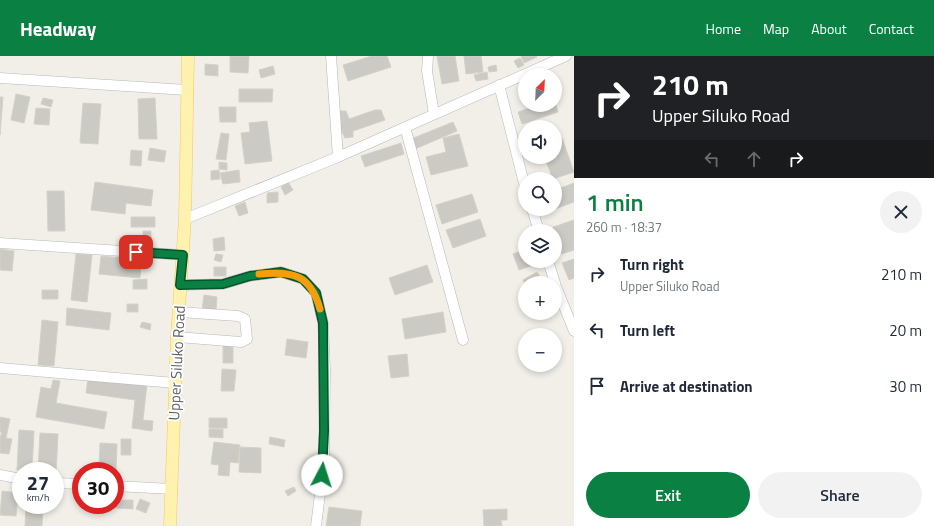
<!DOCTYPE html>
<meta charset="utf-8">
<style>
:root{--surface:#fff;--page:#f2f2f3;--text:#1f2937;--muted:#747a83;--accent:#0b8043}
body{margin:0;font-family:"Titillium Web",sans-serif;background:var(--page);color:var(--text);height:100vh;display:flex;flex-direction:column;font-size:15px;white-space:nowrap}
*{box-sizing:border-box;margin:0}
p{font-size:13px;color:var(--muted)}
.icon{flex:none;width:22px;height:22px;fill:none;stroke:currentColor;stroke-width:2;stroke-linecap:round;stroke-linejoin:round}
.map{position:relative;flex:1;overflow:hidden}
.panel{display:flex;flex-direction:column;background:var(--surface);width:360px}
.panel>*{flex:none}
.guide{background:#202124;color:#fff;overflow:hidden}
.needle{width:26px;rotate:24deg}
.controls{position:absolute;left:518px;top:12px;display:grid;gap:8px}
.controls a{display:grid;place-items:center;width:44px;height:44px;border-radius:50%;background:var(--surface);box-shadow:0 2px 6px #0003;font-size:20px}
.speed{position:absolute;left:12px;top:406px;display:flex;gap:8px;font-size:20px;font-weight:700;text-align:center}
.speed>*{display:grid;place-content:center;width:52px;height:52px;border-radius:50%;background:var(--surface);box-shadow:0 2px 6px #0003;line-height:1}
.speed small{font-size:10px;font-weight:400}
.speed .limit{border:6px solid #d22;background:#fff;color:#111}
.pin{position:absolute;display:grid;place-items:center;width:34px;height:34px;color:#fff;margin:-17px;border-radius:8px;box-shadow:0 2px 6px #0006}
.me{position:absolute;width:44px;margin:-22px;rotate:5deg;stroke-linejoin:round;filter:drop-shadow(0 0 3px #0008)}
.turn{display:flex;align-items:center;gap:14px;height:84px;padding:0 12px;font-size:18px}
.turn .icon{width:52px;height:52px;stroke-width:2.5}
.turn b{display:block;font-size:28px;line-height:34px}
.lanes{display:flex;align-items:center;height:38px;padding:0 12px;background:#0003;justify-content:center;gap:20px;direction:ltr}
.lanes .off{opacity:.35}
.round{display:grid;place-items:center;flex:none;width:42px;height:42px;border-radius:21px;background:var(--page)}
.headline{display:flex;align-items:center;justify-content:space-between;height:68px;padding:0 12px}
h1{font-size:24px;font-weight:600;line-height:30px;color:var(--accent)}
.cta{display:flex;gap:8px;margin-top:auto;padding:8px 12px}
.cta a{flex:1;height:46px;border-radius:24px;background:var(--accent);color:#fff;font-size:16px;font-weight:600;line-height:46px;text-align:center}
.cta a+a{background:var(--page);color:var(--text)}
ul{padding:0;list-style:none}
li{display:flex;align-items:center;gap:12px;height:56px;padding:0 12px}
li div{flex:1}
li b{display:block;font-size:15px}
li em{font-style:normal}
header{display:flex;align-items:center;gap:24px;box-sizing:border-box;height:56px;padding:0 20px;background:var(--accent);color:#fff}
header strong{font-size:19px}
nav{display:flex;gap:22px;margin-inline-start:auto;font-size:14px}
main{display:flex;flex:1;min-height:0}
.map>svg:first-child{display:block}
</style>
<header>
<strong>Headway</strong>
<nav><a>Home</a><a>Map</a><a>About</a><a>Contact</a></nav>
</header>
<main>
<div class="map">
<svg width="574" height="470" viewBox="0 0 574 470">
<rect width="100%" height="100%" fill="#f1efe8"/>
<path fill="#cccac5" stroke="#d6d1c6" d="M230 0H249L248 17 230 16Z
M372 0H387L391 11 348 25 343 9Z
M437 0H455L459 25 442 28Z
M464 0H481L483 16 466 18Z
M521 0H536L537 1 524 7Z
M520 2 524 9 518 12 514 5Z
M205 8 218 9V20L205 19Z
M496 9 497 15 489 16 488 11Z
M273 10 275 18 261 22 259 14Z
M487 16 488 23 476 25 474 19Z
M239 33H273L272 46H239Z
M16 38 30 41 24 67 11 64Z
M0 41H3L0 79Z
M43 42 53 44 51 51 41 48Z
M155 42 157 83H139L138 43Z
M555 46 558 56 522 68 518 56 538 49H555Z
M83 47 101 48 98 88 80 87Z
M219 51H236V66H220Z
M36 52 50 53 49 69 34 68Z
M375 54H381L385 64 353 75V81L345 82 340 72V55H346L349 63Z
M267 65 272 105 245 108 241 77 250 76 249 67Z
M453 66 457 75 415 93 411 83Z
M221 77 229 78 226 104 216 103Z
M459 78 468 110 431 119 426 101 446 96 443 82Z
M562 82 574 116 553 123 546 105 542 106 540 101H555V84Z
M401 87 404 98 365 111 361 100Z
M150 92 166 95 164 106 148 104Z
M131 94 142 95 141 110 130 109Z
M219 106 227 107V114L219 113Z
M219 114 220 123 211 124V115Z
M239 114 240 126 223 128 220 117Z
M95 126 153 134 151 150 126 147 125 158 91 154Z
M288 126 293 134 285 139 281 131Z
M574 127V146L555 153V134Z
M47 135H64L65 175H48Z
M278 136V146L267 147V137Z
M472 138 478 156 442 168 436 149Z
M245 146 248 157 239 160 235 150Z
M131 161H155V171H131Z
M480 163 486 180 453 192 446 174Z
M574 164V194L562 198 553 171Z
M143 175H151V185L143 184Z
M224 181 225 194 214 195 213 183Z
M0 193 14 195 12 215 0 214Z
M525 194V205L542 206 519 214 513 198Z
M76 198 92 199 87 246 71 244Z
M216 198 223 199 221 206 214 204Z
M101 200 147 204 146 211 141 210 140 222 99 218Z
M574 203V222L569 224 562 207Z
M427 209 433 226 395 239 389 222Z
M214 211H226V220H214Z
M537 216 544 227 525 228 523 224Z
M147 223V233H133V224Z
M42 234H58V243H42Z
M204 239 217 241 216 255 202 254Z
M127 248H138V256H127Z
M67 252 111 257 109 274 66 269Z
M443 256 446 276 405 283 402 263Z
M42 264 58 266 54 310 38 309Z
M142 266 151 268 150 274 140 271Z
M287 283 308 286 306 302 285 299Z
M223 286H233V307H223Z
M407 298 409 320 391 322 388 300Z
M222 313 236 314 234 335H221Z
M88 321 147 328 143 364 153 365 152 375 132 372 135 344 86 337Z
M53 324 60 325 56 347 107 356 104 373 36 361 41 331 51 333Z
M0 361 10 363 6 382 12 383 9 398 0 397V381L2 376H0Z
M209 362H227V372H209Z
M209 373H223V382L209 381Z
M19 374 34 375 32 415 17 414Z
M40 377 58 378 56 419 55 415H38Z
M270 381 285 384 284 391 269 388Z
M121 383H131V399H121Z
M214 386 240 389 238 407 230 406 229 420 218 419 219 409 211 408Z
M100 387 117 388 116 415 99 414Z
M240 391 261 392V417L239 416Z
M294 431 296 435 288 440 285 435Z
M2 435 18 437 16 460 0 459Z
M140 443 150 447 146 457 136 453Z
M116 444H133V453L116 452Z
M26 449H43L42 470H25Z
M329 451 362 455 360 470H326Z
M507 453V464H501L502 470H484L483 454Z"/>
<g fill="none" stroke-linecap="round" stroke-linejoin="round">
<defs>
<path id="minor" d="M331 0 338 101
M428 0 427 15 434 58
M0 22 187 34
M499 29 525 131
M405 71 463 284
M532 153 539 175
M185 163 338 101 566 0
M0 187 183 199
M548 205 555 227
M555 228 574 275
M180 229 223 228 250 220 281 216 303 223 316 237 323 267 325 313 324 406 316 470
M177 281 241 286 247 283 245 263 238 260 179 256
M0 312 175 327
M0 419 21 423
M55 427 81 428
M115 430 172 433"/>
<path id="major" d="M170 470 177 281 185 163 188 0"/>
</defs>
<use href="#minor" stroke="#b5b8bc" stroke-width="11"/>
<use href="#major" stroke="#f2c960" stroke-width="13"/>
<use href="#minor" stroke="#fff" stroke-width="10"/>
<use href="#major" stroke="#fff2af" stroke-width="12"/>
</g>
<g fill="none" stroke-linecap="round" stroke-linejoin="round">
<defs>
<path id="route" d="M136 196 183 199 180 229 223 228 250 220 281 216 303 223 316 237 323 267 324 375 322 419"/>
</defs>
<use href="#route" stroke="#07532c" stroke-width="10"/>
<use href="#route" stroke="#0b8043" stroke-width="7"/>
<path stroke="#f59e0b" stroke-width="7" d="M259 218C293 215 310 218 320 253"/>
</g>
<g text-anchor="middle" stroke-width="3.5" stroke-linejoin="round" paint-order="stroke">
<g font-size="15" fill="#5f6368" stroke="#fff">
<text transform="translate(177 307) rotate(-87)" y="5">Upper Siluko Road</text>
</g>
</g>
</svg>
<div class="controls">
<a><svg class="needle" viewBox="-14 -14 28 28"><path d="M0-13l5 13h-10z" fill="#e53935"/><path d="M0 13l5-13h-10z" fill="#747a83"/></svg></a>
<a><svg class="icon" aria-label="sound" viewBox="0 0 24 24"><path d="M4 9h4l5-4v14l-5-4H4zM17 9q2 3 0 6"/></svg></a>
<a><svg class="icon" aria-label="search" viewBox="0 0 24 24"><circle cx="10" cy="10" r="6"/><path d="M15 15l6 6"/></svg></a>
<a><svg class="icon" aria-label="layers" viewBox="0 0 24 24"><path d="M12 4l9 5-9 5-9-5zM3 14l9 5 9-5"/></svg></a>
<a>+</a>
<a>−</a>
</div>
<div class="speed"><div>27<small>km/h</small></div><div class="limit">30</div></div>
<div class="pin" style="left:136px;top:196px;background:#d93025"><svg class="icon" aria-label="arrive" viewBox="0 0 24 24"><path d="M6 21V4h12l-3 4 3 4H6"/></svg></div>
<svg class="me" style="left:322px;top:419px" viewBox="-20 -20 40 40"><circle r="19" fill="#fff"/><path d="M0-13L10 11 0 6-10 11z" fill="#0b8043"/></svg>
</div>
<section class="panel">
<div class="guide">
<div class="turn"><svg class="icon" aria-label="right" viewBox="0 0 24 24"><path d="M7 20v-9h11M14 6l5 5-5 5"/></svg><div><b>210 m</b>Upper Siluko Road</div></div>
<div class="lanes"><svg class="icon off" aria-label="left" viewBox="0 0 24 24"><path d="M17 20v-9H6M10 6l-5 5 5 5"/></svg><svg class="icon off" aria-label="ahead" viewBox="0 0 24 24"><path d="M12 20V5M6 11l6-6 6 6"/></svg><svg class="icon" aria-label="right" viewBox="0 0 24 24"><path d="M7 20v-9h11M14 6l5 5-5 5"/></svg></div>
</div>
<div class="headline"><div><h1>1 min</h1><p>260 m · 18:37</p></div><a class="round"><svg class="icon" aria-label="close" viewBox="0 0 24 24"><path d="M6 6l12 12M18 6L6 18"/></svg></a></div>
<ul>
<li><svg class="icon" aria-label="right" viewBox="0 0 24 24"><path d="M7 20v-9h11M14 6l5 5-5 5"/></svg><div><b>Turn right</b><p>Upper Siluko Road</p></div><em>210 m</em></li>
<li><svg class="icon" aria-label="left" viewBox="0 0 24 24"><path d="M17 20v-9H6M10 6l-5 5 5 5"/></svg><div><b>Turn left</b></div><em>20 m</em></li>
<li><svg class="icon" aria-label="arrive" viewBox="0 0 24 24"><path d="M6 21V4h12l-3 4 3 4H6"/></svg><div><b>Arrive at destination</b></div><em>30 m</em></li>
</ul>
<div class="cta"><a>Exit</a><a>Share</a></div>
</section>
</main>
